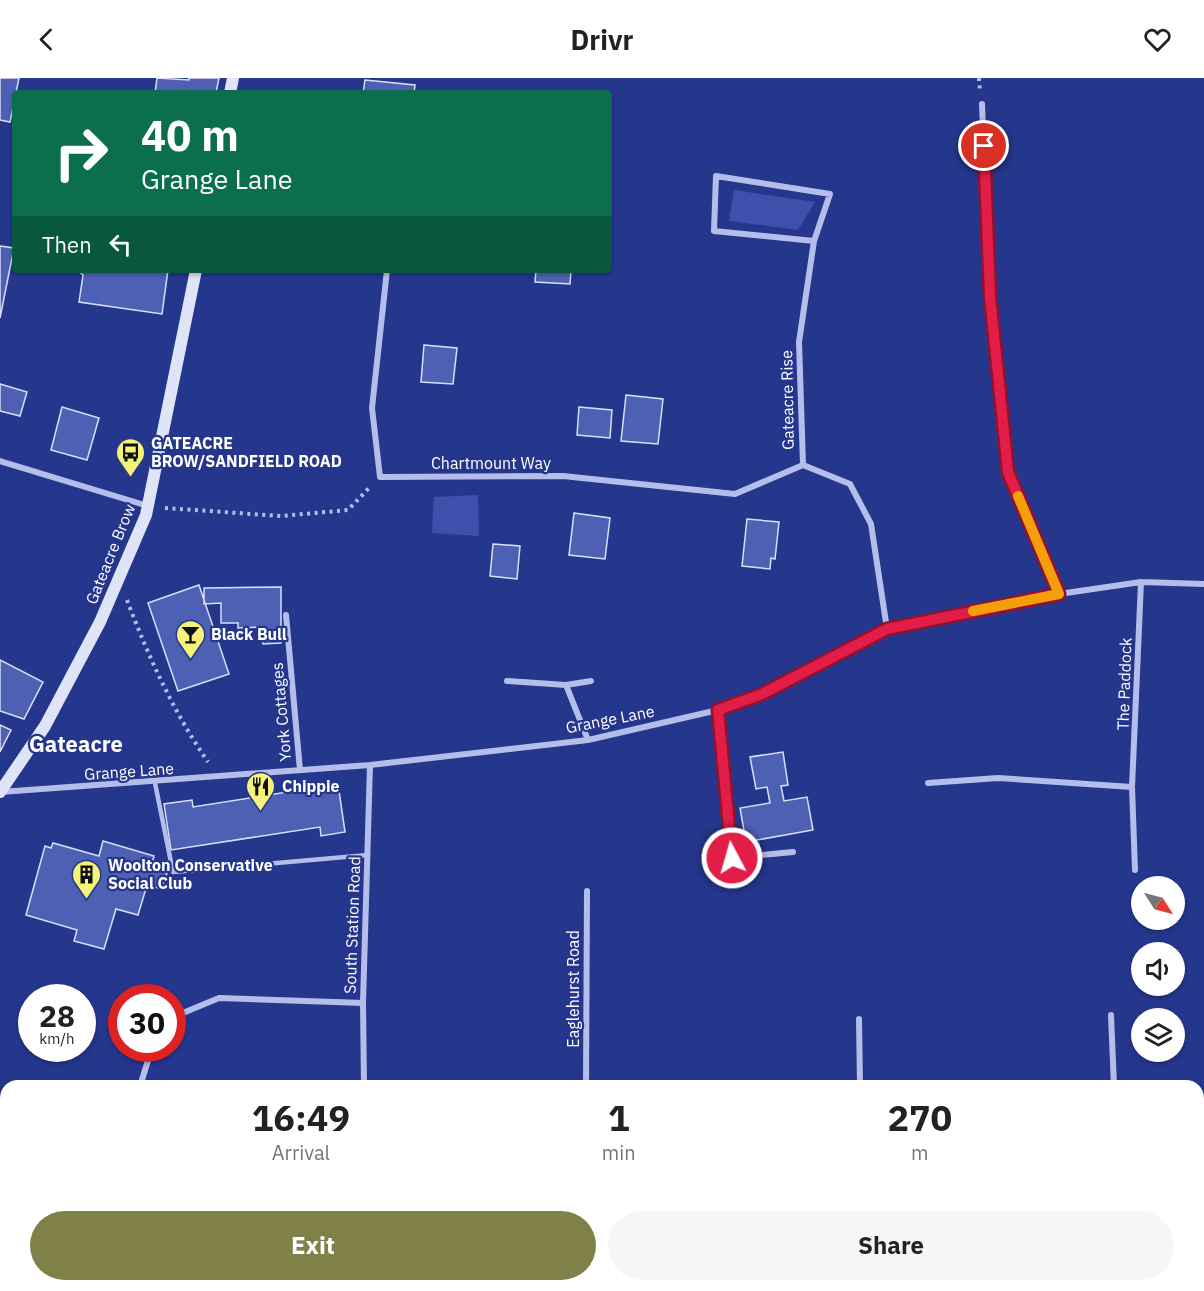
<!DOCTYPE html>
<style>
:root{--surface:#fff;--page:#f6f6f6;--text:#222;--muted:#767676;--accent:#808049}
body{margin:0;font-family:"IBM Plex Sans",sans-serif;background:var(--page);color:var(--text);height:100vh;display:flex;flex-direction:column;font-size:22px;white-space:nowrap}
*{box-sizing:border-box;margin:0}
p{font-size:20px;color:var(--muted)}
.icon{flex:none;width:33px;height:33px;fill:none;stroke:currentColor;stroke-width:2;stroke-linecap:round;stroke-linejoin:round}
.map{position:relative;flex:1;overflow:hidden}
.details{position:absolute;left:0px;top:1002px;width:1204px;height:212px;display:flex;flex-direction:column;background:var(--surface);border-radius:18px 18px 0 0;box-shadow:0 2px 4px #0004}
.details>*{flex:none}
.banner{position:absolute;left:12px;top:12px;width:600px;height:183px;border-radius:6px;box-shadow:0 2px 4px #0004;background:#0b6e4f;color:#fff;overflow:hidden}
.needle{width:39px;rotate:126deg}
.fabs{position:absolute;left:1131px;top:798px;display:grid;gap:12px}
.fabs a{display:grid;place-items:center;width:54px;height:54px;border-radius:50%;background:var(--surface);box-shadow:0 2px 4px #0004;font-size:30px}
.speed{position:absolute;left:18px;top:906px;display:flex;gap:12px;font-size:30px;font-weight:700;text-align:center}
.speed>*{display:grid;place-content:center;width:78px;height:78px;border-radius:50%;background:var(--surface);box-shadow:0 2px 4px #0004;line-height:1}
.speed small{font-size:15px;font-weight:400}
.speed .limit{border:9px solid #d22;background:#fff;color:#111}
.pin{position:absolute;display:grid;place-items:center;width:51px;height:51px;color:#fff;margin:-26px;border:3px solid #fff;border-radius:50%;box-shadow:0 2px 6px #0007}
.me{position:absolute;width:66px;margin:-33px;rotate:354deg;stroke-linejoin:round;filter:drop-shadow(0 0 4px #0008)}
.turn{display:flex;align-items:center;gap:21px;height:126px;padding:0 30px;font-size:27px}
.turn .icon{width:78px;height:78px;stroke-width:2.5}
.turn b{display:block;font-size:42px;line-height:51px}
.then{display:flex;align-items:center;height:57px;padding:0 30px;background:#0003;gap:12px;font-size:22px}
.eta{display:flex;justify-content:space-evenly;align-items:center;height:102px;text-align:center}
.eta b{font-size:36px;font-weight:700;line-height:42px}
.cta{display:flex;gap:12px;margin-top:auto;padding:12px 30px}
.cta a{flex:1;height:69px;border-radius:36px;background:var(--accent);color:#fff;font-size:24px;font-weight:700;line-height:69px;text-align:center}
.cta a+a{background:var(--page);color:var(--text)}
header{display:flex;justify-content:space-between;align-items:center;height:78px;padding:0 30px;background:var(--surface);font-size:27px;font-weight:700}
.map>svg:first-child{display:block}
</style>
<header><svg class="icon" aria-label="back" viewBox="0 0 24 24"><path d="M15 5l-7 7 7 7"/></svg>Drivr<svg class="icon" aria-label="heart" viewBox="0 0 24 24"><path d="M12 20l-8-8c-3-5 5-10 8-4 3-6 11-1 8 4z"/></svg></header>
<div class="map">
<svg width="1204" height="1213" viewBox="0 0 1204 1213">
<rect width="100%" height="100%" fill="#25368d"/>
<path fill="#3e50ac" d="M734 112 815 124 798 152 729 143Z
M478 417 479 458 432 455 434 419Z"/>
<path fill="#4e60b4" stroke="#d9dff8" stroke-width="1.5" d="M0 0H19L10 44 0 42Z
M157 0 189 2V0H219L216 15H155Z
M365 2 415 7 414 15H363Z
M0 168 14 170 0 240Z
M77 192H168L162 236 79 224 83 197Z
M536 192H571L570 206 535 204Z
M424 267 457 270 453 306 421 304Z
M0 306 27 314 20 338 0 333Z
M626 317 663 321 658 366 621 363Z
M62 329 99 340 87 382 51 372Z
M579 329 612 332 610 360 577 357Z
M574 435 610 440 605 481 569 477Z
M747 441 779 444 775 481 771 480 770 491 742 488Z
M493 466 520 468 517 501 490 498Z
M199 507 229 596 178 613 148 525Z
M281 509V565L263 566 262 549 238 550V545H221V525L204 526V510Z
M0 582 43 604 24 641 0 633Z
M0 647 11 652 0 674Z
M783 674 788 707 781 708 784 723 807 719 813 752 746 764 740 730 770 725 767 709 756 711 750 679Z
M338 706 345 754 321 758 320 749 171 772 164 726 192 722 193 729Z
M103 763 154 778 151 791 167 795 162 811 147 807 138 837 116 831 104 871 74 863 77 852 26 837 45 768 51 770 53 765 99 778Z"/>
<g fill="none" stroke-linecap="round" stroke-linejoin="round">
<path stroke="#b5beeb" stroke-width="4" stroke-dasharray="3 4.5" stroke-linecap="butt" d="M979 0 980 14
M165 430 281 438 348 432 371 408
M127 522C149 580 173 633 208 684"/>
<path stroke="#b5beeb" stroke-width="4.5" d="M155 705 173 794 368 777
M46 1213V1208"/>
<path stroke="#b5beeb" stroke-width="6" d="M982 26 990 218 1008 394 1059 516
M814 163 714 153 716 98 830 116 814 163 799 264 803 387 850 406 871 446 887 551
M387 192 372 330 380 399 563 398 735 416 803 387
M0 383 148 428
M286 537 300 692
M507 603 566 607 591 603
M566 607 588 662
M718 632 732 780 793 774
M928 705 998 700 1132 709
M1 714 370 687 588 662 718 632 762 616 887 551 1059 516 1141 504 1204 506
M1135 792 1132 709 1141 504
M1111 937 1114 1008
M859 941 860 1008
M172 942 178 937 219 920 363 925
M140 1008 152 970
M364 1008 363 925 370 687
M586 1008 587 813
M169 1208 175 1213
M368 1208V1213
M592 1208V1213
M863 1208V1213
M1120 1208V1213"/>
<path stroke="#e0e4f9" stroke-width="12" d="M230 15 233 0
M0 714 45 648 100 544 146 437 196 192"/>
</g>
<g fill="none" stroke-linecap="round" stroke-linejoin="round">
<defs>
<path id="route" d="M732 780 718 632 762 616 887 551 1059 516 1008 394 990 218 984 68"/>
</defs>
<use href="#route" stroke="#92132f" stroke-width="15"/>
<use href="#route" stroke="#e11d48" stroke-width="10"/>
<path stroke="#f59e0b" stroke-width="10" d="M973 533 1059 516 1018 418"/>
</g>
<defs>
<symbol id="bus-pin" viewBox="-11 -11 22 30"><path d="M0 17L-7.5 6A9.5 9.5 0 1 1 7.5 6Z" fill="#f4f279" stroke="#25368d"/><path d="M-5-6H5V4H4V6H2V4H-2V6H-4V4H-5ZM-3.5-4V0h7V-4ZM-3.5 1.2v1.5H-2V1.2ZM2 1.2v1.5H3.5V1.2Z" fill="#111"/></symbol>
<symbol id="bar-pin" viewBox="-11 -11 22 30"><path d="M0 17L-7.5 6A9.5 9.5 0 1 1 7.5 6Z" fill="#f4f279" stroke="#25368d"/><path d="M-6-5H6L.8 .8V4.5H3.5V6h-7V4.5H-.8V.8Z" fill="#111"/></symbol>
<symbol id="restaurant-pin" viewBox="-11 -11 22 30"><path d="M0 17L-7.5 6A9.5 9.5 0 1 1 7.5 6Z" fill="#f4f279" stroke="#25368d"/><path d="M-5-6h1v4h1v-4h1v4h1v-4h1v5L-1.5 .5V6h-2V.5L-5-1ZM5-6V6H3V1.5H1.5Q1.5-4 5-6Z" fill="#111"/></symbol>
<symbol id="building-pin" viewBox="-11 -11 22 30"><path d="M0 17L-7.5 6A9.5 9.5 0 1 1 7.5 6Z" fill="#f4f279" stroke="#25368d"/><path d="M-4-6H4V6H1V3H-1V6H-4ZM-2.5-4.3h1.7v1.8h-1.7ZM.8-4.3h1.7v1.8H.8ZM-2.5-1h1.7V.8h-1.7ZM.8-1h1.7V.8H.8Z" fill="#111"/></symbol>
</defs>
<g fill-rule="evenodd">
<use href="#bus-pin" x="114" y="358" width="33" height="45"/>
<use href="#bar-pin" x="174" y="540" width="33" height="45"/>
<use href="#restaurant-pin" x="244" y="692" width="33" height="45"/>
<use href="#building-pin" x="70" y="780" width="33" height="45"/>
</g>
<g text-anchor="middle" stroke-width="4.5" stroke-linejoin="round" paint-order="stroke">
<g font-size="16" fill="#fff" stroke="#25368d">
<text transform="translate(787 322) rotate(-91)" y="6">Gateacre Rise</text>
<text x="491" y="391">Chartmount Way</text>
<text transform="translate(110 476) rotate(-68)" y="6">Gateacre Brow</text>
<text transform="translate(1124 606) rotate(-88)" y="6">The Paddock</text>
<text transform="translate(281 634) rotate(-95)" y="6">York Cottages</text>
<text transform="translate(610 641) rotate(-11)" y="6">Grange Lane</text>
<text transform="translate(129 693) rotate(-4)" y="6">Grange Lane</text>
<text transform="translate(352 847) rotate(-88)" y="6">South Station Road</text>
<text transform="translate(573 911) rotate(-90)" y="6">Eaglehurst Road</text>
</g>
<g font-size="16" font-weight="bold" fill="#fff" stroke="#25368d" text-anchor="start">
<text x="151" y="371">GATEACRE<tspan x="151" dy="18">BROW/SANDFIELD ROAD</tspan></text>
<text x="211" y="562">Black Bull</text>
<text x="282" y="714">Chippie</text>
<text x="108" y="793">Woolton Conservative<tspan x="108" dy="18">Social Club</tspan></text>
</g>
<g font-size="22" font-weight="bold" fill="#fff" stroke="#25368d">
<text x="76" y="674">Gateacre</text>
</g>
</g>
</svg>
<div class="fabs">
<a><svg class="needle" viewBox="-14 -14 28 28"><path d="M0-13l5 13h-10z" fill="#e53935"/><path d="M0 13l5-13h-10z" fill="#767676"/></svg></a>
<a><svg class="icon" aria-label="sound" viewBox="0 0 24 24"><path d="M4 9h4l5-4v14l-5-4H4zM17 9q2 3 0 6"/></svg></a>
<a><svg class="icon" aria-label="layers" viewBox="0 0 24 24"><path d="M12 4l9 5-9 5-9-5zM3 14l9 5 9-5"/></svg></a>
</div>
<div class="speed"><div>28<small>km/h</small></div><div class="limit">30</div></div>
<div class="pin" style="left:984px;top:68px;background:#d93025"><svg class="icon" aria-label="arrive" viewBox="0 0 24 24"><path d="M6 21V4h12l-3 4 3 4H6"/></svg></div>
<svg class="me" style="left:732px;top:780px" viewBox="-20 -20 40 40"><circle r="17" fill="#e11d48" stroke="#fff" stroke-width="3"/><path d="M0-11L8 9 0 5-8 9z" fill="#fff"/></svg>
<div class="banner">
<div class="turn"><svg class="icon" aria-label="right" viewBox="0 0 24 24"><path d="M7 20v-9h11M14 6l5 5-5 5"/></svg><div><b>40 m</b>Grange Lane</div></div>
<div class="then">Then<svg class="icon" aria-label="left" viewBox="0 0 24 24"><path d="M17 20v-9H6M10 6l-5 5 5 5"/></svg></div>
</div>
<section class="details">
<div class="eta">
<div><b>16:49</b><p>Arrival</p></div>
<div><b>1</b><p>min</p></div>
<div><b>270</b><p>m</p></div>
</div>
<div class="cta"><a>Exit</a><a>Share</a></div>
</section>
</div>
